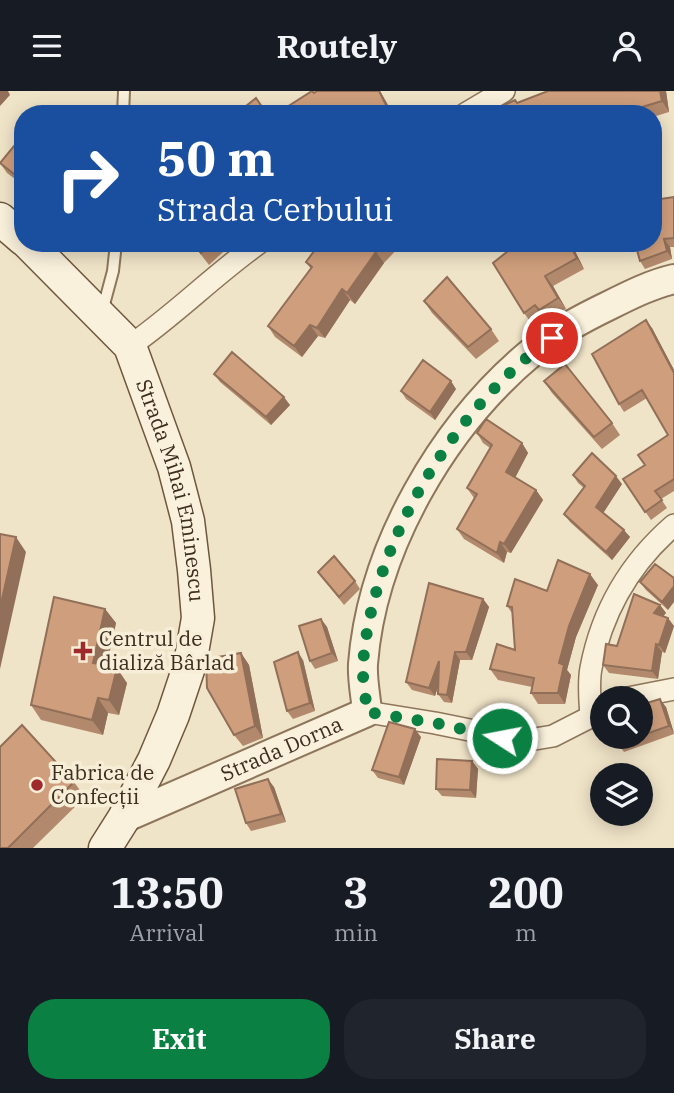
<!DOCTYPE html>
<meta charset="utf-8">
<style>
:root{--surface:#171b24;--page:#20242c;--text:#f1f3f6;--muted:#9ea1a6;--accent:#0b8043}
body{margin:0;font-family:"IBM Plex Serif",serif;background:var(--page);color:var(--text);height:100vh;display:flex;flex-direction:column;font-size:26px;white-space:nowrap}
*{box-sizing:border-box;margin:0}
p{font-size:23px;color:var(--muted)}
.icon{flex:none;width:38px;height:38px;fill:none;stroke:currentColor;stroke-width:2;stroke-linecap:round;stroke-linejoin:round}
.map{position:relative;height:757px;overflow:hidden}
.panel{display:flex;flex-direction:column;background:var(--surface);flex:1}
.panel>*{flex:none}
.top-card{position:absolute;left:14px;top:14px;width:648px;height:147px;border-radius:28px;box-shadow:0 4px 18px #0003;background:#1a4fa0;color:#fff;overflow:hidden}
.fabs{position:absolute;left:590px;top:595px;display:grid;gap:14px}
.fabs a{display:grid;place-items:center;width:63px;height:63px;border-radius:50%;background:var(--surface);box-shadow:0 4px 18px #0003;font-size:35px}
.pin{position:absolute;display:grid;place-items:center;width:60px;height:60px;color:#fff;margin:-30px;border:4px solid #fff;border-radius:50%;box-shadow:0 2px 7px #0007}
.me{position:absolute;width:77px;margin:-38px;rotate:281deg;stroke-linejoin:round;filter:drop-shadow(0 0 5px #0008)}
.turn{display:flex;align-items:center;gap:24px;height:147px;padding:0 28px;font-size:32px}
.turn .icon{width:91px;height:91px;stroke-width:2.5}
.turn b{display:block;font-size:49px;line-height:60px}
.eta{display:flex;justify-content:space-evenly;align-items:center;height:119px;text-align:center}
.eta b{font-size:42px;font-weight:700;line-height:49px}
.button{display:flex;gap:14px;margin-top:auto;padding:14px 28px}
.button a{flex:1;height:80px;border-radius:28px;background:var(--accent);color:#fff;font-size:28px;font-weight:700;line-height:80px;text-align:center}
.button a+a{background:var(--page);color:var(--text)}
header{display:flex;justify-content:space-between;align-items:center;height:91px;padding:0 28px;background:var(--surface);font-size:32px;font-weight:700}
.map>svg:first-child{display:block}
</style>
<header><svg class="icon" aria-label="menu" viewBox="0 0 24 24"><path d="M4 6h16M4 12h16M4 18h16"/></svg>Routely<svg class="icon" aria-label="person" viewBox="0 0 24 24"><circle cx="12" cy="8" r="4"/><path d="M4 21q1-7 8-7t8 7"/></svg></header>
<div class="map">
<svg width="674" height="757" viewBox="0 0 674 757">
<rect width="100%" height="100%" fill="#f0e4c8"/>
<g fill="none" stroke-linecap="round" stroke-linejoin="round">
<defs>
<path id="service" d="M123 23 124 0
M102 221 113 180 116 152"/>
<path id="minor" d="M465 23 504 0
M130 255C176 223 214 184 259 152
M628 607 674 598
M367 621 435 632 523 650 553 645 602 620
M591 626C590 610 588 592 591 577 602 520 630 472 674 434"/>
<g id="tertiary">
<path id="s1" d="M124 727 367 621C366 606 362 589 363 573 372 457 443 335 532 261 556 241 583 227 610 214 630 204 652 193 674 188"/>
</g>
<g id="secondary">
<path d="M0 128 23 148"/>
<path id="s2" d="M28 152 130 255 174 376 188 430 194 479 198 527 190 573 173 624 154 669 124 727 105 757"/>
</g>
</defs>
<use href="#service" stroke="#8d765c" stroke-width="14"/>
<use href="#minor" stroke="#8d765c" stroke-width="24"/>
<use href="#tertiary" stroke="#8d765c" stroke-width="32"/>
<use href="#secondary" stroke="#6f573f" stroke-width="35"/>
<use href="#service" stroke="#faf1dc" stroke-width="10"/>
<use href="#minor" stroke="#faf1dc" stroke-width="21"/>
<use href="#tertiary" stroke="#faf1dc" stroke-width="28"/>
<use href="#secondary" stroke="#faf1dc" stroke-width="32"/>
</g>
<path fill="#b2896c" d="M317 0H380L393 23H276Z
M548 0H666L669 21 653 26V23H486L515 9 517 12Z
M23 44V94L7 82 0 72Z
M674 106V156H670L672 168 645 178 640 170Z
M192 152H233L209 174Z
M320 152H403L384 172 355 213 350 209 325 247 318 245 302 266 275 246 268 235 311 178 306 171Z
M571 152 584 178 553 195 566 218 546 229 542 224 532 233 524 222 508 160Z
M424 210 491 238 499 250 476 268 432 222Z
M652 237 674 279V400L661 408 667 417 651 429 623 388 645 374 668 344 647 307 624 321 619 313Z
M214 283 290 314 271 334 220 291Z
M544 290 612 332 620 344 602 358 552 302Z
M456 298 435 329 406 308 401 300Z
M477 342 522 352 528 362 515 386 536 399 543 409 511 462 507 461 504 472 464 448 457 438 474 407 467 397 490 357 483 352Z
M573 384 622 393 603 422 630 446 612 469 570 431 564 423 584 397 578 392Z
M655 473 668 519 646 499 640 491Z
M318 481 355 490 360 498 344 514Z
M598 494 576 546 567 579 571 584 565 613H538L531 602 532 596 498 589 490 578 515 559 512 522 507 515 547 500Z
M483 508 489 516 472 569H460L452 612 444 611 438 603V595L435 605 412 599 406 591Z
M660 514 666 522 663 525 674 535 665 562 662 561 658 588 609 582 603 574 617 555Z
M105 518 116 532 106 575 127 592 119 624 108 622 103 644 41 629 31 614Z
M321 528 327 536 338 570 315 578 310 570Z
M241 562 249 574 263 647 243 655 234 644Z
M303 569 315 620 293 628 287 620Z
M640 614 666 616 674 643 624 661 618 653 615 646H640Z
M421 646 404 694 378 687 372 679Z
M472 670 478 678 476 707 442 705 436 698Z
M74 691 85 706 33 757H0Z
M274 696 286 731 251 740 246 732Z"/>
<path fill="#916f58" d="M0 0H8L10 4 0 15Z
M379 0H380L393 23 387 16Z
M660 0H666L669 21 662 10Z
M664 148 670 156 672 168 667 160Z
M569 152H571L584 178 577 167Z
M376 161 384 172 355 213 347 202Z
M545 185 553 195 566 218 558 207Z
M342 198 350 209 325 247 317 237Z
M646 229 652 237 674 279V282Z
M310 234 318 245 302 266 294 255Z
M451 290 456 298 435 329 430 321Z
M284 306 290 314 271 334 266 326Z
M522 352 528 362 513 391 506 381Z
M616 385 622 393 602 424 596 416Z
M536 399 543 409 511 462 504 453Z
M624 439 630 446 612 469 606 461Z
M16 446 26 461 0 578V517Z
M500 451 507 461 504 472 497 462Z
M590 483 598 494 576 546 567 579 571 584 565 613 558 602 559 572 569 535Z
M674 495V511L668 519 662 511Z
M483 508 489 516 472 569 466 561Z
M660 514 666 522 659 530 654 522Z
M105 518 116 532 104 587 93 572Z
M668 527 674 535 665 562 659 554Z
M321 528 327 536 338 570 332 562Z
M656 553 662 561 658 588 652 580Z
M298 561 303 569 315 620 310 612Z
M455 561 460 569 452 612 447 604Z
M241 562 249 574 263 647 255 635Z
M439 570 444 578 435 605 429 597Z
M117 577 127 592 119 624 109 609Z
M98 607 108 622 103 644 92 629Z
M660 608 666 616 674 642 669 635Z
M415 638 421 646 404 694 399 686Z
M472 670 478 678 476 707 470 699Z
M268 688 274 696 286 731 281 723Z"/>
<path fill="#cf9f7d" stroke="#916f58" stroke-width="2" d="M312 0 314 2 317 0H379L387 16 376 23H276Z
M548 0H660L662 10 619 23H612L611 19 602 23H486L515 9 517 12Z
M256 7 267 23H236Z
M23 44V90L0 72Z
M674 106V147L664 148 667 160 640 170 635 152H653V109Z
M193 152H212L201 162Z
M320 152H385L376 161 347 202 342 198 317 237 310 234 294 255 268 235 312 176 306 171Z
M504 152H569L577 167 545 185 558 207 539 219 535 214 524 222 493 172 508 160Z
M447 186 491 238 468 256 424 210Z
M646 229 674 282V388L655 400 662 409 645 421 623 388 645 374 638 364 668 344 642 299 619 313 592 263Z
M232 261 284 306 266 326 214 283Z
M423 269 451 290 430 321 401 300Z
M565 273 612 332 594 346 544 290Z
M486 328 522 352 506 381 536 399 504 453 500 451 497 462 457 438 477 403 467 397 492 354 477 342Z
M592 362 616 385 596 416 624 439 606 461 564 423 585 395 573 384Z
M0 443 16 446 0 517Z
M334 465 355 490 339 506 318 481Z
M558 469 590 483 569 535 559 572 564 574 558 602H531L534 587 490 578 497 553 515 559 512 516 507 515 515 488 547 500Z
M655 473 674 487V495L662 511 640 491Z
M429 492 483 508 466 561H455L447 604 438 603 439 570 429 597 406 591Z
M634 503 660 514 654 522 668 527 659 554 656 553 652 580 603 574 606 553 617 555Z
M54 506 105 518 93 572 117 577 109 609 98 607 92 629 31 614Z
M321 528 332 562 310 570 299 535Z
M298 561 310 612 287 620 274 571Z
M241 562 255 635 234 644 207 597 206 568Z
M660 608 669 635 640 645V614Z
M389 631 415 638 399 686 372 679Z
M22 634 74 691 8 757H0V656Z
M615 646H639L618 653Z
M437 668 472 670 470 699 436 698Z
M268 688 281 723 246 732 235 698Z"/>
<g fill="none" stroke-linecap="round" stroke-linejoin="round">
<path stroke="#0b8043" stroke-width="12" stroke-dasharray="0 21.6" d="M502 647 435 632 367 621C366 606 362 589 363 573 372 452 454 317 552 247"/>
</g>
<g fill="#9e2a2b" stroke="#f7eed8" stroke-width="2.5">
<path d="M79.5 549.5h7v7h7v7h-7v7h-7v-7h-7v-7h7z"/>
<circle cx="37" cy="694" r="7"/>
</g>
<g text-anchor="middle" stroke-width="7" stroke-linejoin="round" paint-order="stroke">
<g font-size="21" fill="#3d2e20" stroke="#f7eed8">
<text dy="7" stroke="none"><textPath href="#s2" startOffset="296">Strada Mihai Eminescu</textPath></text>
<text dy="7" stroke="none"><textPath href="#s1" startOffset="172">Strada Dorna</textPath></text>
</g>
<g font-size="21" fill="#3d2e20" stroke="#f7eed8" text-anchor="start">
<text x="99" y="555">Centrul de<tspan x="99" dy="24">dializă Bârlad</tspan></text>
<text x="51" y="689">Fabrica de<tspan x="51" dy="24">Confecții</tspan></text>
</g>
</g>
</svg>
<div class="fabs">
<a><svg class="icon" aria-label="search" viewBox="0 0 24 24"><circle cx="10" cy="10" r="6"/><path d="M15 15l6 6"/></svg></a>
<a><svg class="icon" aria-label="layers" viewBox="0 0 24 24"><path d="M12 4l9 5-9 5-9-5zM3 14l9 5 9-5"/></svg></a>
</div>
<div class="pin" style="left:552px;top:247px;background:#d93025"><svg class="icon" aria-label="arrive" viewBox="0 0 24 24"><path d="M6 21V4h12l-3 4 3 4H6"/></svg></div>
<svg class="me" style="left:502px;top:647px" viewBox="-20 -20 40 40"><circle r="17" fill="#0b8043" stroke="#fff" stroke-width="3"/><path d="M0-11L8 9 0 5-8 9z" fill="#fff"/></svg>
<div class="top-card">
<div class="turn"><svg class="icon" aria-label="right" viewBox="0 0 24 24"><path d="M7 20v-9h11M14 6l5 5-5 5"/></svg><div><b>50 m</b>Strada Cerbului</div></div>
</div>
</div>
<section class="panel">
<div class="eta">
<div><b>13:50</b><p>Arrival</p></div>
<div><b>3</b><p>min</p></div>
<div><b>200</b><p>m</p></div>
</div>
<div class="button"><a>Exit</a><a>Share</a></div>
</section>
